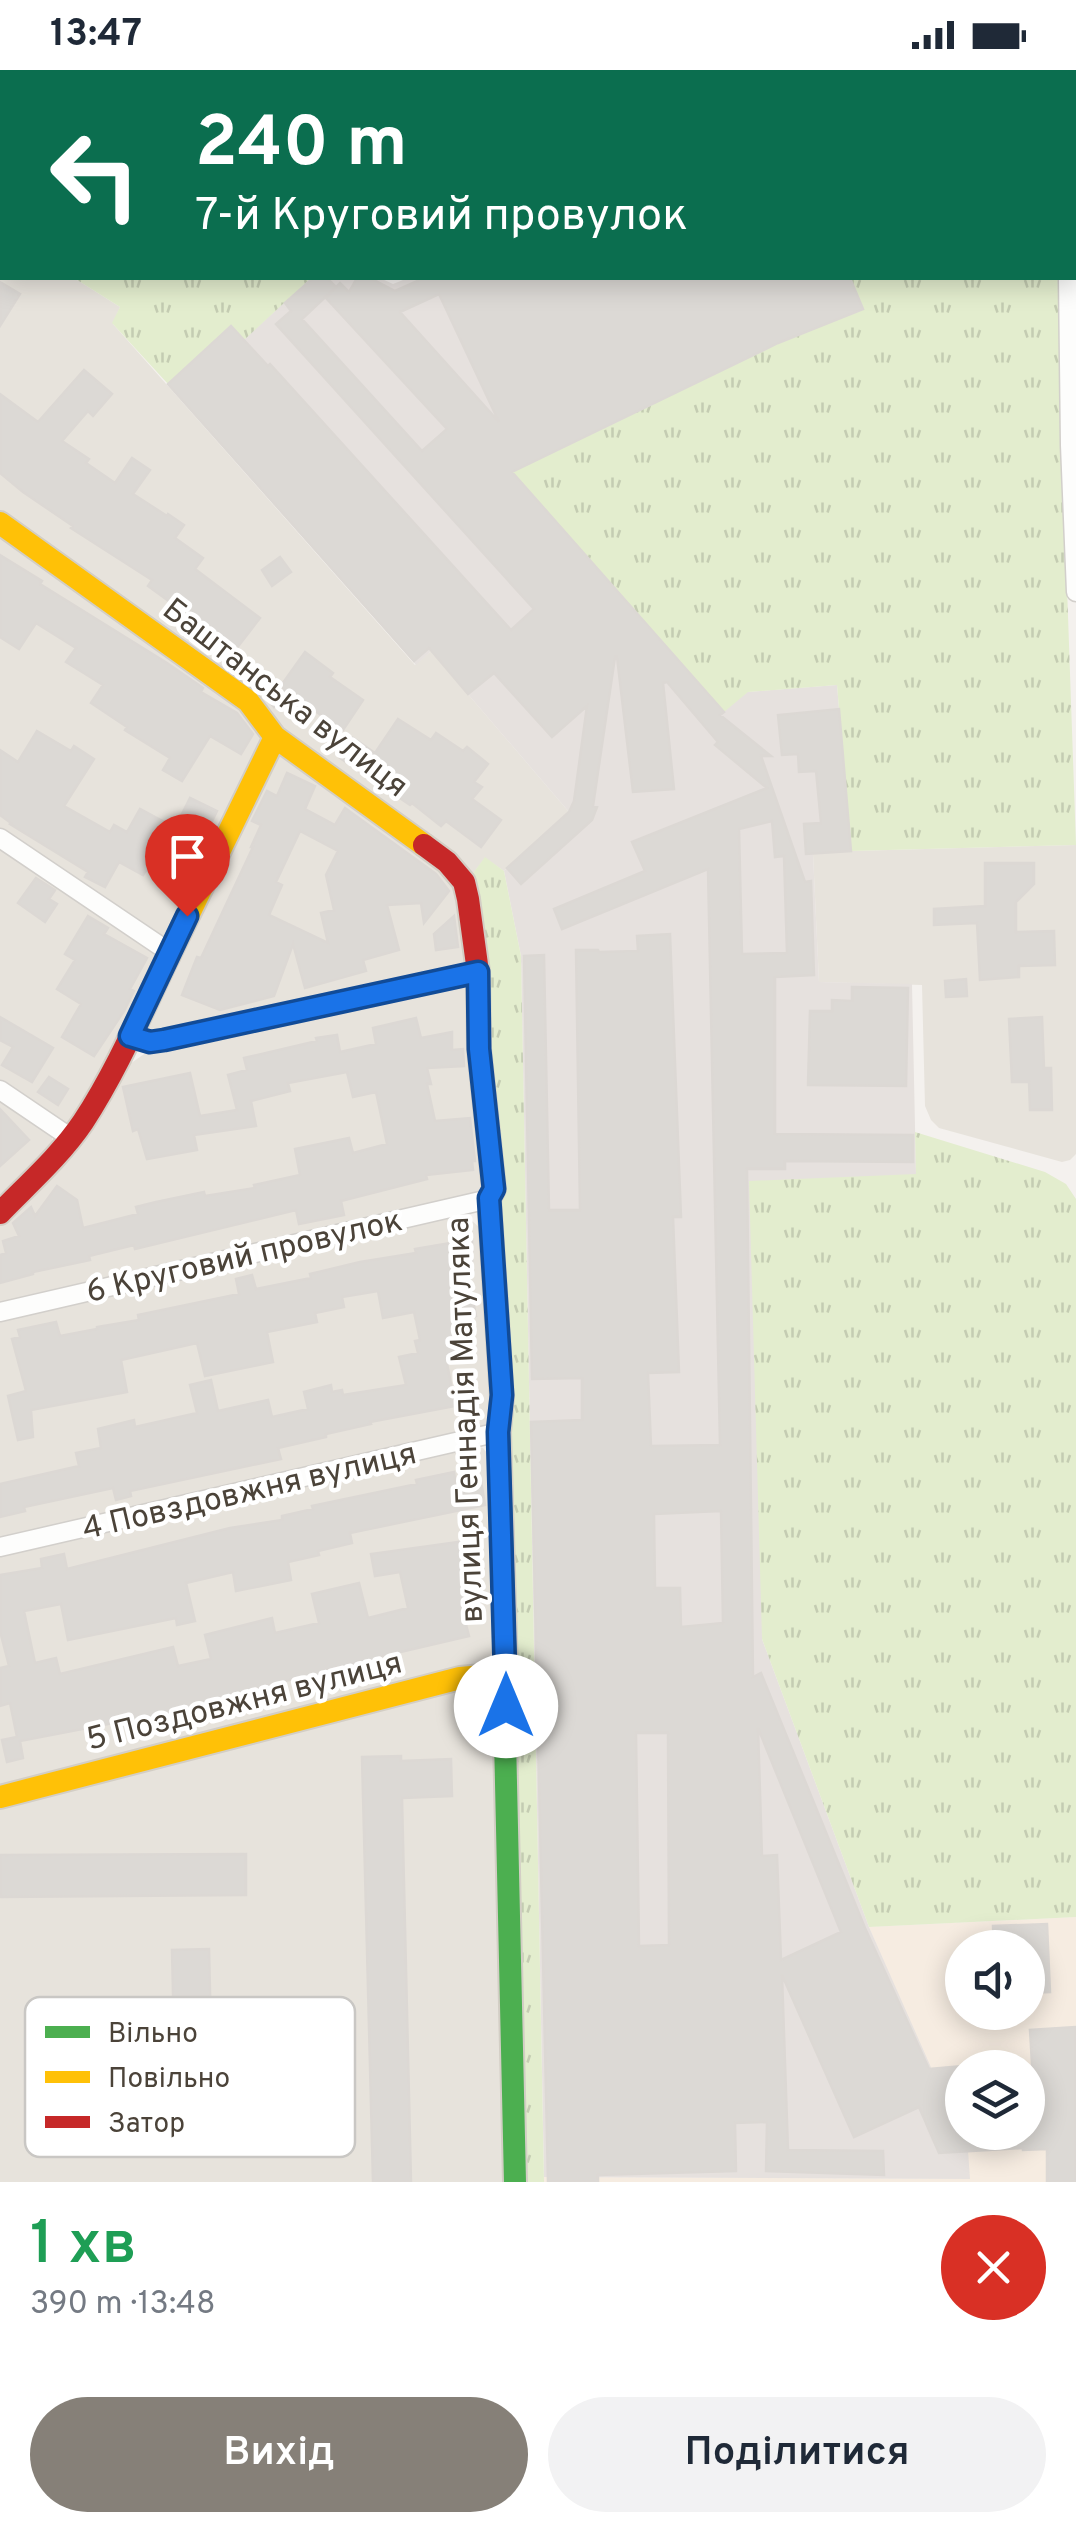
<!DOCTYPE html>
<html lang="uk">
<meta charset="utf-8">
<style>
:root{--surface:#fff;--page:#f2f2f3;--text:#1f2937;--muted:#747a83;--accent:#868078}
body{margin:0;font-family:Overpass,sans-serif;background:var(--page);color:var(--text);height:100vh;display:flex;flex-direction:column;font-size:38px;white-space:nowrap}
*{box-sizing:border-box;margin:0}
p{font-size:32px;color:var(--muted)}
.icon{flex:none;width:55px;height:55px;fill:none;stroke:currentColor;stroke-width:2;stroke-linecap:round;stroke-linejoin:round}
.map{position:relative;height:2112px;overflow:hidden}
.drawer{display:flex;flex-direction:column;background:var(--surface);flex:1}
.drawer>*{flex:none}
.banner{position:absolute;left:0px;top:0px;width:1078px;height:210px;box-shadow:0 5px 25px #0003;background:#0b6e4f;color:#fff;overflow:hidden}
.tools{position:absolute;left:945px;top:1860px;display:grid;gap:20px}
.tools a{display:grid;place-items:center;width:100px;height:100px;border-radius:50%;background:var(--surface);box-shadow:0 5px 25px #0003;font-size:50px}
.pin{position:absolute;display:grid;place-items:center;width:85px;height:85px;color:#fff;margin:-102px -42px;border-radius:50% 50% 50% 0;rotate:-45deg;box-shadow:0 0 10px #0007}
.pin .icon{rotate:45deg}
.me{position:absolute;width:110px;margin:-55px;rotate:0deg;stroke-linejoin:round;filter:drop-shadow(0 0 8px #0008)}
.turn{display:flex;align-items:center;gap:35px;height:210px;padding:0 30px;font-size:45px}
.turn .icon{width:130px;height:130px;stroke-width:2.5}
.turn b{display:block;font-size:70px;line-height:85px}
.round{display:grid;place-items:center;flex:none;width:105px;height:105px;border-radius:52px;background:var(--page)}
.overview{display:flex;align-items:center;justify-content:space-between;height:170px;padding:0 30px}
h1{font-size:60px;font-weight:600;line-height:75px;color:#1e9e55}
.cta{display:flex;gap:20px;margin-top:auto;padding:20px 30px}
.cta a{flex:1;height:115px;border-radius:60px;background:var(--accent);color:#fff;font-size:40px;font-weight:600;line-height:115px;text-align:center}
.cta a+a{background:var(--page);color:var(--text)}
.status{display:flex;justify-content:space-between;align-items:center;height:70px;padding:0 50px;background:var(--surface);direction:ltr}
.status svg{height:28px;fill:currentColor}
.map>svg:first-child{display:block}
</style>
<div class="status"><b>13:47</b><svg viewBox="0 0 49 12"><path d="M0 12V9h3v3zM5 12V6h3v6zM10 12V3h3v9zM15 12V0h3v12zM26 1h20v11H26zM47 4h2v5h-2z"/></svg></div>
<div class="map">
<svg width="1076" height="2112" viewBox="0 0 1076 2112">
<defs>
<pattern id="grass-tufts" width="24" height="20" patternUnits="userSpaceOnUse" patternTransform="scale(2.5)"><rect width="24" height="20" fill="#e3edce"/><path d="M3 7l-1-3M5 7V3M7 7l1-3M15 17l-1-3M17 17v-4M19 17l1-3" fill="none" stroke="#c4ccb2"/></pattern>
</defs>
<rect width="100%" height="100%" fill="#f4f1ee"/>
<path fill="#e7e3dc" d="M0 0H363L362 2H2V10L0 9Z
M0 160 2 162V208H74L120 237 113 254 415 595 431 581 569 742 504 801 485 788 468 810 0 443Z
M0 463 244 634 266 668 167 870 0 761Z
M278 679 460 815 467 892 460 897 153 964 146 959Z
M0 775 157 883 112 991 69 1054 62 1053 0 1013Z
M1076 775V1084L1070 1090 1062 1092 939 1058 931 1050 925 1036 922 915 819 912 813 784 851 781Z
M456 915 463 916 468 919 482 1122 0 1237V1151L127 996 147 982 165 975Z
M0 1026 43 1057 52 1067 54 1079 0 1135Z
M455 1142 468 1147 481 1159 494 1323 489 1354 480 1359 0 1469V1250Z
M474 1376 483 1378 490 1387 497 1567 492 1583 485 1591 474 1598 0 1719V1485Z
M467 1618 482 1625 492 1642 505 2112H0V1734Z"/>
<path fill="#f6ece1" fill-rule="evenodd" d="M1076 1847V2112H544V2107L969 2109 930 1999 869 1857ZM962 1878H1028V1942H962ZM962 1998H1028V2062H962Z"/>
<path fill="#e6e1de" d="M311 208H380L393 214 408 208H850L863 239 777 274 513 403 723 641 747 622 837 615 851 781 813 784 819 912 912 914 916 1104 762 1569 869 1857 968 2081 970 2109 544 2107 521 886 504 801 569 742 431 581 416 595 168 314 231 256 244 269Z"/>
<path fill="url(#grass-tufts)" d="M363 0H630L627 2H362Z
M74 208H311L244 270 231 257 168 314 112 253 120 237Z
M850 208H1059L1062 373 1076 775 851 781 837 615 748 622 724 642 512 402 777 274 862 239Z
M485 787 504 801 521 886 544 2112H526L468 810Z
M915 1062 1045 1102 1066 1114 1076 1129V1847L869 1857 762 1569 749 1111 916 1104Z"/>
<path fill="#dcd9d5" stroke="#dcd8d4" stroke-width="2.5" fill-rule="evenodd" d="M313 208H327L336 217 302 249 422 381 447 359 326 228 340 213 349 222 357 208H370L395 221 424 208H850L863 239 778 273 512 402 724 642 720 645 771 686H761L805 812 811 811 814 905 775 907V1064L913 1065V1092L785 1091V1099H747L753 1607 761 1603 865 1858 929 1999 962 1996V2062H1028V2048H1031L1030 2029 1034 2028 1030 1960 1076 1957V2112H1047V2079L1023 2080V2078L939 2083 919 2037 854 2067 782 1905 788 2080 883 2081 884 2105 766 2101 767 2052 735 2053 736 2101 598 2105V2112H548L531 1352 582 1350V1308L532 1309 524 886 544 885 549 1140H580L576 880H598L599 882 638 881 637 866 670 864 681 1147H673L679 1302 648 1303 651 1376 720 1375 708 799 562 859 554 839 645 801 632 772 767 718 715 675 718 672 667 612 663 613 674 719 633 722 617 587H615L593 736 597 737 592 750 521 814 507 798 569 742 574 731 587 636 552 667 494 603 468 624 429 578 414 591 168 314 231 256 268 296 270 294 511 560 534 539 276 254 291 241 285 233ZM439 224 499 352 400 242ZM772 751 775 787 784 786 787 883 742 884 739 759ZM721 1441 723 1553 681 1557 680 1518H655L654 1444ZM758 1658 841 1862 781 1890 777 1785 762 1786ZM636 1663H668L669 1875 639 1876Z
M0 212 20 224 0 256Z
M84 300 112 324 93 346 88 341 62 371 89 389 86 393 115 413 132 388 150 400 133 424 167 446 168 444 184 455 175 468 203 488 195 499 260 548 233 583 192 552 187 558 175 548 181 540 148 516 152 510 71 458 73 456 23 422 0 403V324L38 352Z
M0 485 42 511 40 514 167 593 203 618 201 622 237 643 253 664 241 684 210 666 182 711 163 700 170 688 125 660 127 657 91 633 103 615 66 592 76 578 36 553 19 579 0 567Z
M280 487 291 502 272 516 262 500Z
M305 582 333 603 330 607 363 630 343 660 280 617Z
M250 596 285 624 274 637 258 618 241 606Z
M839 639 851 781 806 784 804 754 821 753 816 701 799 702 798 684 782 685 778 645Z
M398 649 431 670 436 663 463 681 467 677 488 694 474 712 482 717 472 729 501 750 481 777 446 751 441 756 412 733 410 735 394 724 399 715 373 695 366 706 340 688 353 668 375 683Z
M37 661 71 681 74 676 94 689 64 736 110 762 114 755 127 762 140 739 183 762 168 789 189 801 179 819 146 800 143 805 119 792 105 817 85 807 88 802 10 754 11 753 0 745V680L18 692Z
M287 703 315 716 305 739 335 755 345 738 436 804 449 821 424 853 421 833 387 835 399 880 363 890 366 901 305 918 293 874 274 926 220 940 182 925 197 887 201 888 253 777H251L261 755 252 751 267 721 277 726ZM300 761 338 781 326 805 334 840 321 843 328 873 269 845 282 815 276 812Z
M190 728 217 741 205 765 178 752Z
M985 793H1034V814L1016 832V862L1054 861 1055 895 1019 896V907L980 910 977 853 934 855V839L985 836Z
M36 808 55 820 49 829 57 834 45 852 18 833Z
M88 846 108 858 104 864 147 888 130 919 134 921 124 941 94 986 62 967 81 934 57 919 75 890 65 884Z
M454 846 458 877 436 880 434 864Z
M966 909 967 926 946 927 945 911Z
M852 917 908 918 906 1016 808 1015 810 941H832V930L852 931Z
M0 947 53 978 32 1012 2 995 13 977 0 970Z
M1042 947 1044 998H1051L1052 1040H1030L1029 1012H1012L1009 949Z
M416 948 421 968 452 962V980L463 979 464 996 427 998 431 1014H427L435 1051 470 1048 475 1091H472L473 1100 426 1105 427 1109 341 1131 344 1145 299 1154 296 1140 135 1179 134 1175 89 1186 90 1190 33 1202V1204L0 1213V1185L6 1183 3 1171 19 1166 13 1153 31 1137 35 1146 57 1116 77 1130 83 1158 138 1144 136 1137 156 1132 204 1122 205 1126 255 1118 254 1115 300 1105 295 1079 349 1068 353 1083 387 1074 376 1022 353 1027 347 1002 288 1013 290 1021 251 1031 256 1056 194 1065 197 1080 147 1089 138 1059 133 1061 123 1017 190 1003 200 1046 237 1040 228 1005 247 1000 244 988 317 971 316 968 337 965 340 982 376 974 373 958Z
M49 1007 68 1019 58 1035 38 1022Z
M0 1039 29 1070 0 1096Z
M462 1171H472V1194H466L476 1246 454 1250 466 1290 447 1293 455 1336 370 1352 371 1354 326 1364V1367L278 1378 281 1389 130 1421 131 1426 116 1430 113 1418 24 1437 25 1441 0 1447V1414L79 1396 76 1383 101 1378 98 1359 134 1350 135 1357 197 1343 190 1315 211 1310 218 1341 268 1330 272 1347 308 1339 304 1322 331 1315 332 1322 342 1320 343 1325 406 1315 399 1287 418 1283 415 1271 420 1270 414 1242 383 1248 378 1221 342 1227 344 1237 315 1243 317 1252 267 1262 273 1292 205 1306 197 1273 121 1290 127 1322 31 1340 33 1367 18 1370 8 1326 26 1321 12 1269 20 1267 18 1260 56 1252 60 1266 97 1259V1257L139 1250 138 1245 239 1224 236 1209 252 1205 256 1219 311 1208 310 1204 360 1192 416 1183 415 1179Z
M454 1402 456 1416 481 1411 485 1435 350 1463 352 1473 318 1481 319 1485 288 1492 291 1510 236 1521 233 1502 186 1513 195 1551 177 1555 176 1548 68 1570 61 1534 24 1541 35 1593 56 1588 60 1604 173 1577 178 1596 211 1589 205 1565 272 1548 275 1563 319 1553 312 1524 359 1513 368 1548 408 1538 400 1502 375 1506 371 1484 473 1470 481 1532 461 1535 469 1566 379 1587 383 1602 367 1606 364 1591 322 1601V1604L297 1610V1608L246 1621 249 1631 215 1642 199 1645 198 1643 148 1657V1660L132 1664 129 1650 20 1671 23 1688 7 1692 2 1670 17 1667 10 1633 0 1636V1598L9 1596 0 1561V1505L42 1498 41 1489 64 1484 67 1499 230 1458 282 1450V1446L313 1439 312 1436 417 1414 416 1410Z
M401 1686V1691L451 1689 452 1726 402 1728 411 2112H373L362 1687Z
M246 1784V1825L0 1827V1785Z
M1047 1854 1050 1922 1028 1923V1878H994L993 1856Z
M209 1879 211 1964 194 1965 197 2051 158 2052 156 1966 174 1965 172 1880Z"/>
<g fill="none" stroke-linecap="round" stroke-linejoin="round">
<defs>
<path id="street" d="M1065 0V2
M1068 208 1070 375 1076 522
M0 768 169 882
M130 966 150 972 164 970 478 902
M0 1020 71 1068
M0 1242 489 1129
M0 1477 499 1362"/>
<path id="fast" d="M502 1328 499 1362 506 1604 505 1669 515 2112"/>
<path id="slow" d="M0 453 248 631 275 667 424 775
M168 887 275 667
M0 1727 460 1608 506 1604"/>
<path id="jam" d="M424 775 447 792 464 812 468 829 478 902 479 979 494 1119 489 1129 502 1328
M0 1143C28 1114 60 1086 83 1052 117 1000 141 943 168 887"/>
</defs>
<use href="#street" stroke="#d2cfcb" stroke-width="21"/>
<use href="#fast" stroke="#d3cec5" stroke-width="26"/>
<use href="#slow" stroke="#d3cec5" stroke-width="26"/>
<use href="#jam" stroke="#d3cec5" stroke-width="26"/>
<use href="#street" stroke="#fdfdfc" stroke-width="18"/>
<use href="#fast" stroke="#4caf50" stroke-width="22"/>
<use href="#slow" stroke="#ffc107" stroke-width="22"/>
<use href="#jam" stroke="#c62828" stroke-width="22"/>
</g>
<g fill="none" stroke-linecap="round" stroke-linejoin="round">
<defs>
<path id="route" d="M187 846 130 966 150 972 164 970 478 902 479 979 494 1119 489 1128 502 1325 498 1362 506 1636"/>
</defs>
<use href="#route" stroke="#114b97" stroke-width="25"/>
<use href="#route" stroke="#1a73e8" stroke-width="18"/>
</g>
<g text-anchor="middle" stroke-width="9" stroke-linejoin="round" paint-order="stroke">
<g font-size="32" fill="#4b4339" stroke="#fff">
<text transform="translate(286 627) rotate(38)" y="11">Баштанська вулиця</text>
<text transform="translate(244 1185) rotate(-13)" y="11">6 Круговий провулок</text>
<text transform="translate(464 1350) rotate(-92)" y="11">вулиця Геннадія Матуляка</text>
<text transform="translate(249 1420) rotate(-13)" y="11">4 Повздовжня вулиця</text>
<text transform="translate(244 1630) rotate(-14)" y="11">5 Поздовжня вулиця</text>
</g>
</g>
<rect x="25" y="1927" width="330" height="160" rx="15" fill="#fff" stroke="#c9c7c4" stroke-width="2.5"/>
<rect x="45" y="1956" width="45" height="12" fill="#4caf50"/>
<rect x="45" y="2001" width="45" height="12" fill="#ffc107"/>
<rect x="45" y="2046" width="45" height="12" fill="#c62828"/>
<g font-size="28" fill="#4b4339">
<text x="108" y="1972">Вільно</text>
<text x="108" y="2017">Повільно</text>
<text x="108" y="2062">Затор</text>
</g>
</svg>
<div class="tools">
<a><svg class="icon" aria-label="sound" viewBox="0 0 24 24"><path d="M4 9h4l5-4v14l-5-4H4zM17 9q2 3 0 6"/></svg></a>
<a><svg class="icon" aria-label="layers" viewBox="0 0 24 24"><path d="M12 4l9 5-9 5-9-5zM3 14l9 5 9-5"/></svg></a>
</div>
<div class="pin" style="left:187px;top:846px;background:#d93025"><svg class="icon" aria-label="arrive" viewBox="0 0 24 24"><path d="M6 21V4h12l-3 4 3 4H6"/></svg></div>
<svg class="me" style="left:506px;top:1636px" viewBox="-20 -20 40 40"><circle r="19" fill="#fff"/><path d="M0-13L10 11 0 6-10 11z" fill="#1a73e8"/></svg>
<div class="banner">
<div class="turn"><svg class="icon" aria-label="left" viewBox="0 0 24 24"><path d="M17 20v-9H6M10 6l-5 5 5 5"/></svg><div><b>240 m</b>7-й Круговий провулок</div></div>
</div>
</div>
<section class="drawer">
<div class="overview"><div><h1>1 хв</h1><p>390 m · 13:48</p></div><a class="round" style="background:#d93025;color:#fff"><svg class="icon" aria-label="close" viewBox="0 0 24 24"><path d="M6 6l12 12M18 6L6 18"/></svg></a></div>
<div class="cta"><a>Вихід</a><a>Поділитися</a></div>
</section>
